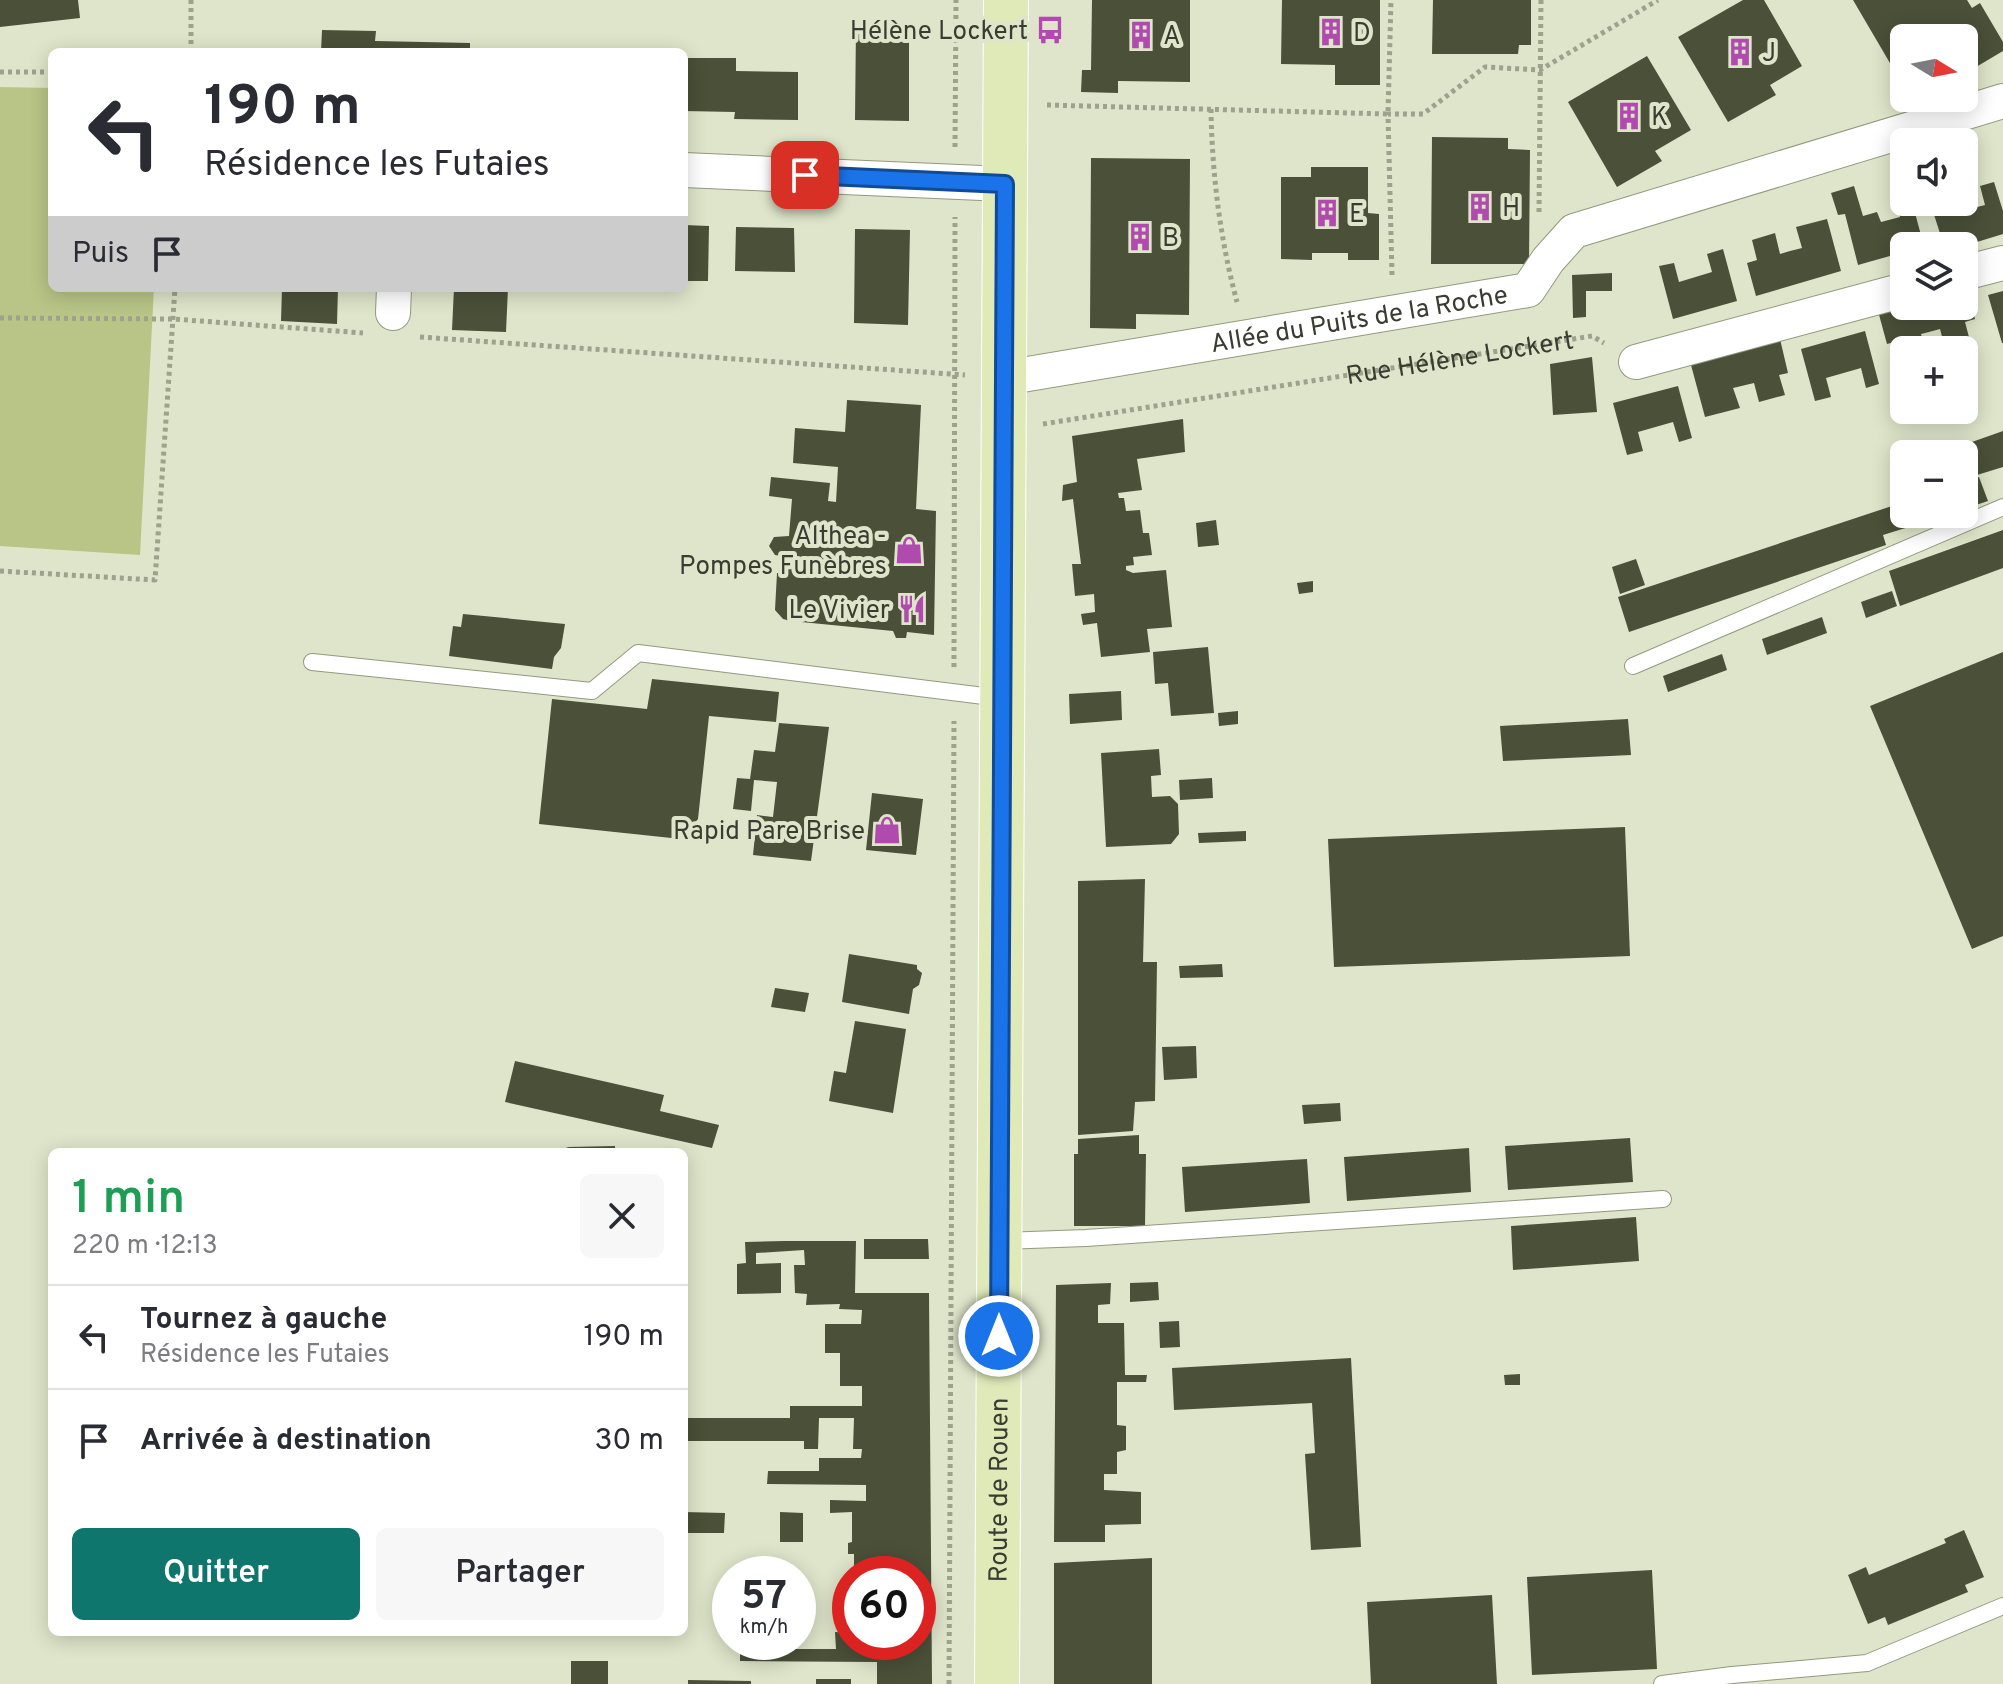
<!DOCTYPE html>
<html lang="fr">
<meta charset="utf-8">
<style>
:root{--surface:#fff;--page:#f7f7f7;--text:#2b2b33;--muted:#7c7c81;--line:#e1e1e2;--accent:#0f766e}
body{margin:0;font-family:Overpass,sans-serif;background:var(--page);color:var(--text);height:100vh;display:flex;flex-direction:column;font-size:30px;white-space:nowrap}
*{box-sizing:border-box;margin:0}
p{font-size:26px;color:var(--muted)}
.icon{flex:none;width:44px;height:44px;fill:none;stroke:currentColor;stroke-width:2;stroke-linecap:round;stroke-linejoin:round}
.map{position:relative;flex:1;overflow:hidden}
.details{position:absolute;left:48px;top:1148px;width:640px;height:488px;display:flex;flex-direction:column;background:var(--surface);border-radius:12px;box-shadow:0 4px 20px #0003}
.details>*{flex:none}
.guide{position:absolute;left:48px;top:48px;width:640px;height:244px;border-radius:12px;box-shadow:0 4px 20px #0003;background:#fff;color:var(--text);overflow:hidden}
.needle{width:52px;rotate:100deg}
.buttons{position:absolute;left:1890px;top:24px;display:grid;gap:16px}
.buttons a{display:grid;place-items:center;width:88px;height:88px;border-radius:12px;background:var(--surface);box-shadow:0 4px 20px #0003;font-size:40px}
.speed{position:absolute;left:712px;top:1556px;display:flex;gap:16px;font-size:40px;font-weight:700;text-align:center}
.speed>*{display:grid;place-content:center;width:104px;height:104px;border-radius:50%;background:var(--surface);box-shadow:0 4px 20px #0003;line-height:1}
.speed small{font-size:20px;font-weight:400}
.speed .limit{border:12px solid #d22;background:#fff;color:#111}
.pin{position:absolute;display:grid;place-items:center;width:68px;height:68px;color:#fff;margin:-34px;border-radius:16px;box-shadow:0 4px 12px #0006}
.me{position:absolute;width:88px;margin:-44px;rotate:0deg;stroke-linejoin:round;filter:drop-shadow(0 0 6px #0008)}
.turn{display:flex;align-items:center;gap:28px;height:168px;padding:0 24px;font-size:36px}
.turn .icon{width:104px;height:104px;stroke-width:2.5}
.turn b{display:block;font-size:56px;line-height:68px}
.then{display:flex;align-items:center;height:76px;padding:0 24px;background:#0003;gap:16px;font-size:30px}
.round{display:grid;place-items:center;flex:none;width:84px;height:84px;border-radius:12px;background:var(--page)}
.headline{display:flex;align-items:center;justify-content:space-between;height:136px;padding:0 24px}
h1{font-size:48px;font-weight:600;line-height:60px;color:#1e9e55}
.action{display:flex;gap:16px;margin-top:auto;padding:16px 24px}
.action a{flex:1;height:92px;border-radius:12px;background:var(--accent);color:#fff;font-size:32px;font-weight:600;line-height:92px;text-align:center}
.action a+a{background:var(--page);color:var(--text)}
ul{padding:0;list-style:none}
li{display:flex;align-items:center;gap:24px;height:104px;padding:0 24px;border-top:2px solid var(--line)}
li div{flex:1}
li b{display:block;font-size:30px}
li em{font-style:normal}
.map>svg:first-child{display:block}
</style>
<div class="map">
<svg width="2003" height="1684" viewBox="0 0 2003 1684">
<rect width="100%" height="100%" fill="#dfe5ca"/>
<path fill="#b8c587" d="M0 87 52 88V288H154L140 555 0 546Z"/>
<path fill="#4b5039" d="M0 0H78L80 18 0 27Z
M1092 0H1190V82L1118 81V93L1081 92 1082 70H1091Z
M1282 0H1380V85H1335V65L1281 64Z
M1433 0H1531V45H1519L1518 54H1432Z
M1743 0H1764L1802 66 1770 85 1776 95 1728 122 1678 37Z
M1853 0H1967L1972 8 1980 3 2003 42V51L1976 67 1971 59 1964 63V38H1904V87Z
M856 26H909V121L855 120Z
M322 30 376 31 375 41 470 43V52H321Z
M583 48H618V52H579Z
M1647 56 1691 130 1655 151 1662 161 1617 187 1568 102Z
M684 58H736V71L798 72V120L734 119 735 112 684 111Z
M1432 137 1508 138V149L1530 150 1529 264H1431Z
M1091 158 1190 159 1189 315 1136 314V329L1090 328Z
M1311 167H1368V213L1379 214V260H1348V253H1312V260L1281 259V177H1311Z
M1994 182 2003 211V234L1964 246H1944L1930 202H1946L1950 214 1985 205 1980 186Z
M1854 186 1863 216 1877 212 1881 222 1900 217 1895 198 1904 195V202H1912L1924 246H1904V252L1858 265 1845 214 1838 215 1831 193Z
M1827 219 1841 271 1756 296 1747 263 1757 260 1752 240 1775 233 1780 254 1790 251 1802 248 1796 227Z
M684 225 709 226 708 281H684Z
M736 227 794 228 795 272 735 271Z
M855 229 910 230 908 325 854 323Z
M1723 249 1737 301 1673 319 1659 266 1674 263 1679 282 1712 272 1707 254Z
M1612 273V291H1586V317L1573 318 1572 275Z
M1965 283 1975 319 1965 322 1970 341 1945 348 1940 329 1929 332 1921 334 1925 350H1904L1903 362 1898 341 1887 344 1878 311 1904 306H1964Z
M282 288H338L337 324 281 321Z
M454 288H508L506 332 452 330Z
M2003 291V343H2002L1988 295Z
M1865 331 1879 384 1866 388 1861 368 1826 378 1831 397 1815 401 1801 349Z
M1780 339 1788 373 1779 375 1785 395 1759 402 1754 383 1733 388 1740 408 1705 417 1691 365Z
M1592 357 1597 412 1553 415 1550 364Z
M1678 386 1692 438 1679 442 1673 422 1638 432 1643 451 1627 455 1613 403Z
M847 400 921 405 916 509 936 511 934 635 907 632 906 638H896L893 631 791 621 783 619 775 610 777 573H786L788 557 775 555 769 546 774 537 789 536 792 499 769 496 771 477 830 483 828 501 836 502 838 467 793 463 795 428 845 432Z
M1183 419 1185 452 1137 459 1142 490 1118 493 1119 498H1124L1126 511 1140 510 1143 533H1149L1152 555 1133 557 1134 565 1126 566V570L1133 573 1166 570 1172 627 1147 629 1150 652 1101 657 1097 623 1083 625 1081 614 1095 612 1094 594 1075 596 1072 564H1081L1073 499 1062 501 1063 485 1077 482 1072 436Z
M2003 431V467L1964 479V454H1938Z
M1979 477 1988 501 1964 509V482Z
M1904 502V514L1947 515 1883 535 1886 545 1629 632 1618 597Z
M1216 520 1219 545 1198 547 1196 523Z
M2003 530V568L1900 606 1889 571Z
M1636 559 1645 585 1620 594 1612 567Z
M1313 581V592L1299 594 1297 583Z
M1892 591 1897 606 1866 618 1861 602Z
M463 614 565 624 561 648 554 657 552 669 449 656 453 626 461 627Z
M1822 617 1827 633 1767 655 1762 639Z
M1208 647 1214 713 1171 716 1168 683 1155 684 1153 652Z
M2003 652V936L1972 949 1870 706Z
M1722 654 1727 670 1668 692 1663 676Z
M652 679 779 692 776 722 709 716 698 819 681 839 539 824 552 699 647 709Z
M1121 691 1122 720 1070 724 1069 694Z
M1238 711V724L1219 726 1218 713Z
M1628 719 1631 755 1503 761 1500 726Z
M779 723 829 727 811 861 753 855 757 815 773 817 777 782 754 780 751 811 733 809 737 778 750 779 754 750 775 752Z
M1159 749 1161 775 1151 776 1152 797 1170 796 1178 804 1179 834 1171 844 1106 847 1101 753Z
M1212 778 1213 798 1180 800 1179 780Z
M872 793 923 799 916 855 866 850Z
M1625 827 1630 956 1334 967 1328 839Z
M1246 831V841L1199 843 1198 833Z
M1145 879 1143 962H1157L1155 1101 1135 1102 1133 1131 1078 1135V881Z
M849 954 917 965V969L922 973 919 985 913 989 909 1014 842 1002Z
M1222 964 1223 977 1180 978 1179 966Z
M775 988 809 993 805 1012 771 1007Z
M855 1021 906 1029 893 1113 829 1101 834 1071 846 1073Z
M1196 1046 1197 1078 1164 1080 1162 1047Z
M515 1061 664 1095 660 1111 719 1125 712 1148 505 1102Z
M1340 1103 1341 1121 1304 1124 1302 1105Z
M1139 1135V1154H1146L1145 1226H1074V1154H1078V1139Z
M1630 1138 1633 1182 1508 1190 1505 1146Z
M615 1146V1152H562V1149L569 1147Z
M1469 1148 1471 1192 1347 1201 1344 1157Z
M1307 1159 1310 1203 1185 1212 1182 1167Z
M1636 1217 1639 1261 1513 1270 1511 1226Z
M864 1239H928L929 1259H864Z
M785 1241H856L855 1293H929L932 1684H877V1662L740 1661V1649H836L835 1632 850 1633V1642H918V1574H854V1554H848V1543L852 1542V1512L830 1513V1500L866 1501V1485L767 1484 768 1471H819V1458H861L862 1449H853L854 1418H819L818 1449H804V1441H684V1418H790V1406H862V1386H840V1353H825V1324H861L862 1310 839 1309 840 1304 806 1305 807 1294 795 1293 794 1265H805L804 1250 756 1253V1264L781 1263V1293L737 1294V1264L746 1263 745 1242Z
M1158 1282 1159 1300 1130 1302V1283Z
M1111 1283 1110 1304 1098 1305V1323H1124L1125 1375H1147L1146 1382H1117V1425L1126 1426V1450L1117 1452V1474H1104V1490L1141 1492V1524L1105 1525V1542H1054L1056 1285Z
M1179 1321 1180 1347 1160 1348 1159 1322Z
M1351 1358 1361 1547 1311 1550 1305 1454 1315 1453 1312 1403 1174 1410 1172 1368Z
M1520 1374V1385H1505L1504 1375Z
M684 1512 725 1513 724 1533H684Z
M780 1512 803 1513V1542H780Z
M1964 1530 1984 1577 1965 1585 1968 1592 1888 1625 1885 1617 1868 1624 1848 1575 1866 1567 1869 1575 1946 1543 1944 1539Z
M1152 1558V1684H1054V1563Z
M1652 1570 1657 1669 1532 1675 1527 1577Z
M1492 1595 1497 1684H1371L1367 1602Z
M571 1661H608V1684H571Z
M816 1679H851V1684H816Z
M688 1680 751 1681V1684H688Z"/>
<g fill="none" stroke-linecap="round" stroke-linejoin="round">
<defs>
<path id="lane" d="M312 662 592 691 638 653 1000 698
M1633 666 2003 507
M1001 1241 1086 1238 1663 1199
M1662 1684 1732 1675 1867 1663 2003 1606"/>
<g id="street">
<path d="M684 170 1005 184"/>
<path d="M1964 273 2003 263"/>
<path d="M393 313 394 288"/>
<path d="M1636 362 1904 290"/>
<path id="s2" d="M1004 378 1528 290 1548 260 1574 231 2003 101"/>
</g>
<g id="primary">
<path id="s3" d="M997 1684 1006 0"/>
</g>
</defs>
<use href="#lane" stroke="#939980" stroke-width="18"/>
<use href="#street" stroke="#939980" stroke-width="36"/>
<use href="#primary" stroke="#fff" stroke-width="46"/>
<g stroke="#9da28d" stroke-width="5" stroke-dasharray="4 4" stroke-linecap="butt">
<path d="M191 52V0"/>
<path d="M0 72H52"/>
<path d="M1047 105 1388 114 1391 0"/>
<path d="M1211 109C1212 174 1220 239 1237 302"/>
<path d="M955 147 956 0"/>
<path d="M1539 212 1541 0"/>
<path d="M1392 275 1388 114H1423L1485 67 1540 70 1658 0"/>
<path d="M0 318 173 319 363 333"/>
<path d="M420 337 965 375"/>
<path id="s1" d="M1043 424 1592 336 1604 343"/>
<path d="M0 571 155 580 175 288"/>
<path d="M954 667 955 217"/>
<path d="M949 1684 954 721"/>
</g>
<use href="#lane" stroke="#fff" stroke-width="16"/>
<use href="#street" stroke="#fff" stroke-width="34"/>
<use href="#primary" stroke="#e0eab9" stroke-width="44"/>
</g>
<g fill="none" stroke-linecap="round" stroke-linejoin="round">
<defs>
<path id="route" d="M805 175 1005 184 999 1336"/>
</defs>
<use href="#route" stroke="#114b97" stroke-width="20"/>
<use href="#route" stroke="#1a73e8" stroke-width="14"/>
</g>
<defs>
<symbol id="bus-bare" viewBox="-9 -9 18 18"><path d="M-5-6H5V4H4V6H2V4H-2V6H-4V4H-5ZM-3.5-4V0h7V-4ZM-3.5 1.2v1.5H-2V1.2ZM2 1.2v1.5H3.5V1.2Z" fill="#b04aaf" stroke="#dfe5ca" stroke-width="2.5" paint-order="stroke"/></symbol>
<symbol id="building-bare" viewBox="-9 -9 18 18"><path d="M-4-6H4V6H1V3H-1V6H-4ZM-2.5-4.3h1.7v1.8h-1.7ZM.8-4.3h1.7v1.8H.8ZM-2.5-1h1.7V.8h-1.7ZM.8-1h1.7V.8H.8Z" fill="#b04aaf" stroke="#dfe5ca" stroke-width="2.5" paint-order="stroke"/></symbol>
<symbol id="shop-bare" viewBox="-9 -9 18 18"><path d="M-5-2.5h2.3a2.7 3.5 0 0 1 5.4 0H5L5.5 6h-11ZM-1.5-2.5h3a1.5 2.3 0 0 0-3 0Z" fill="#b04aaf" stroke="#dfe5ca" stroke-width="2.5" paint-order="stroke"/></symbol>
<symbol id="restaurant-bare" viewBox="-9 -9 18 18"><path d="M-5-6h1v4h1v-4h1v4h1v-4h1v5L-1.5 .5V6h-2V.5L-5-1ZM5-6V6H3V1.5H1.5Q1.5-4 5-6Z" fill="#b04aaf" stroke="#dfe5ca" stroke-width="2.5" paint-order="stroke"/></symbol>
</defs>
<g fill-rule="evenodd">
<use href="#bus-bare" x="1030" y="10" width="40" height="40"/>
<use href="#building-bare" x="1311" y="12" width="40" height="40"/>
<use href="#building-bare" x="1121" y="15" width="40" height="40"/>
<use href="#building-bare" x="1720" y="32" width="40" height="40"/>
<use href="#building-bare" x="1609" y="96" width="40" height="40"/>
<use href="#building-bare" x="1460" y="187" width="40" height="40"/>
<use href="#building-bare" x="1307" y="193" width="40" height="40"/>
<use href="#building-bare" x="1120" y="217" width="40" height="40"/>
<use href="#shop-bare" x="889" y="530" width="40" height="40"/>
<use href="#restaurant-bare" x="892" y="589" width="40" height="40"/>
<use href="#shop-bare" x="867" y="810" width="40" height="40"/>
</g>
<g text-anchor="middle" stroke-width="8" stroke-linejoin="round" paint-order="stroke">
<g font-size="26" fill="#393c31" stroke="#dfe5ca" text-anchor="start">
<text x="1028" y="39" text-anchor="end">Hélène Lockert</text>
<text x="1353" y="41">D</text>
<text x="1163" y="44">A</text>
<text x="1762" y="61">J</text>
<text x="1651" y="125">K</text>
<text x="1502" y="216">H</text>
<text x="1349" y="222">E</text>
<text x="1162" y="246">B</text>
<text x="887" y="544" text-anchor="end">Althea -<tspan x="887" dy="30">Pompes Funèbres</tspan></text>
<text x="890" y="618" text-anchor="end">Le Vivier</text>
<text x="865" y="839" text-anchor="end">Rapid Pare Brise</text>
</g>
<g font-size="26" fill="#393c31" stroke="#dfe5ca">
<text dy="9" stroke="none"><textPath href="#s2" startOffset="360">Allée du Puits de la Roche</textPath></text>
<text dy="9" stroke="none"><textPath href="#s1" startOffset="422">Rue Hélène Lockert</textPath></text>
<text dy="9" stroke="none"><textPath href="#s3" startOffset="194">Route de Rouen</textPath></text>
</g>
</g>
</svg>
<div class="buttons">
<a><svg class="needle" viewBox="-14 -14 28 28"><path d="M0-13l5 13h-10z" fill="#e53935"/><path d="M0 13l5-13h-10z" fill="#7c7c81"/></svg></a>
<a><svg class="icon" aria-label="sound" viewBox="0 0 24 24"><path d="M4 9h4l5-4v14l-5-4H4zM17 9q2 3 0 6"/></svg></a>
<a><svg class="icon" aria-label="layers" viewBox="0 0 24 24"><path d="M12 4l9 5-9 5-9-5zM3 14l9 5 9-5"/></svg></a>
<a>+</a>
<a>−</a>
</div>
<div class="speed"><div>57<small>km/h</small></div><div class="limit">60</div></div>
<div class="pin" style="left:805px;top:175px;background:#d93025"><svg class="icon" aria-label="arrive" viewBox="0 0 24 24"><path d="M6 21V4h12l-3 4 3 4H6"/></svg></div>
<svg class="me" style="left:999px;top:1336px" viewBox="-20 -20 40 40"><circle r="17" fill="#1a73e8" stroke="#fff" stroke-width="3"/><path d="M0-11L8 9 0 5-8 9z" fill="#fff"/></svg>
<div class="guide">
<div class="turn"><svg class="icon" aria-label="left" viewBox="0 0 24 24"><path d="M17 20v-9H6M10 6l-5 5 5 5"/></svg><div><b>190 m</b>Résidence les Futaies</div></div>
<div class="then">Puis<svg class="icon" aria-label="arrive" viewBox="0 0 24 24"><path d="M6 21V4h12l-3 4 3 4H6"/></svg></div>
</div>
<section class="details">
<div class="headline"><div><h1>1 min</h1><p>220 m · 12:13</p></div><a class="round"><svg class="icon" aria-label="close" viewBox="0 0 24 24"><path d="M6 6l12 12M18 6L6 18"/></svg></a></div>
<ul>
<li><svg class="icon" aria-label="left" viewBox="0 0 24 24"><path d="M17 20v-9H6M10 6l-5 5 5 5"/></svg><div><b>Tournez à gauche</b><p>Résidence les Futaies</p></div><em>190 m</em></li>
<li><svg class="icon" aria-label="arrive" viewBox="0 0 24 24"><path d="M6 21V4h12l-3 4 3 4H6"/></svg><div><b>Arrivée à destination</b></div><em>30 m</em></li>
</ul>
<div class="action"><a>Quitter</a><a>Partager</a></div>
</section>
</div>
